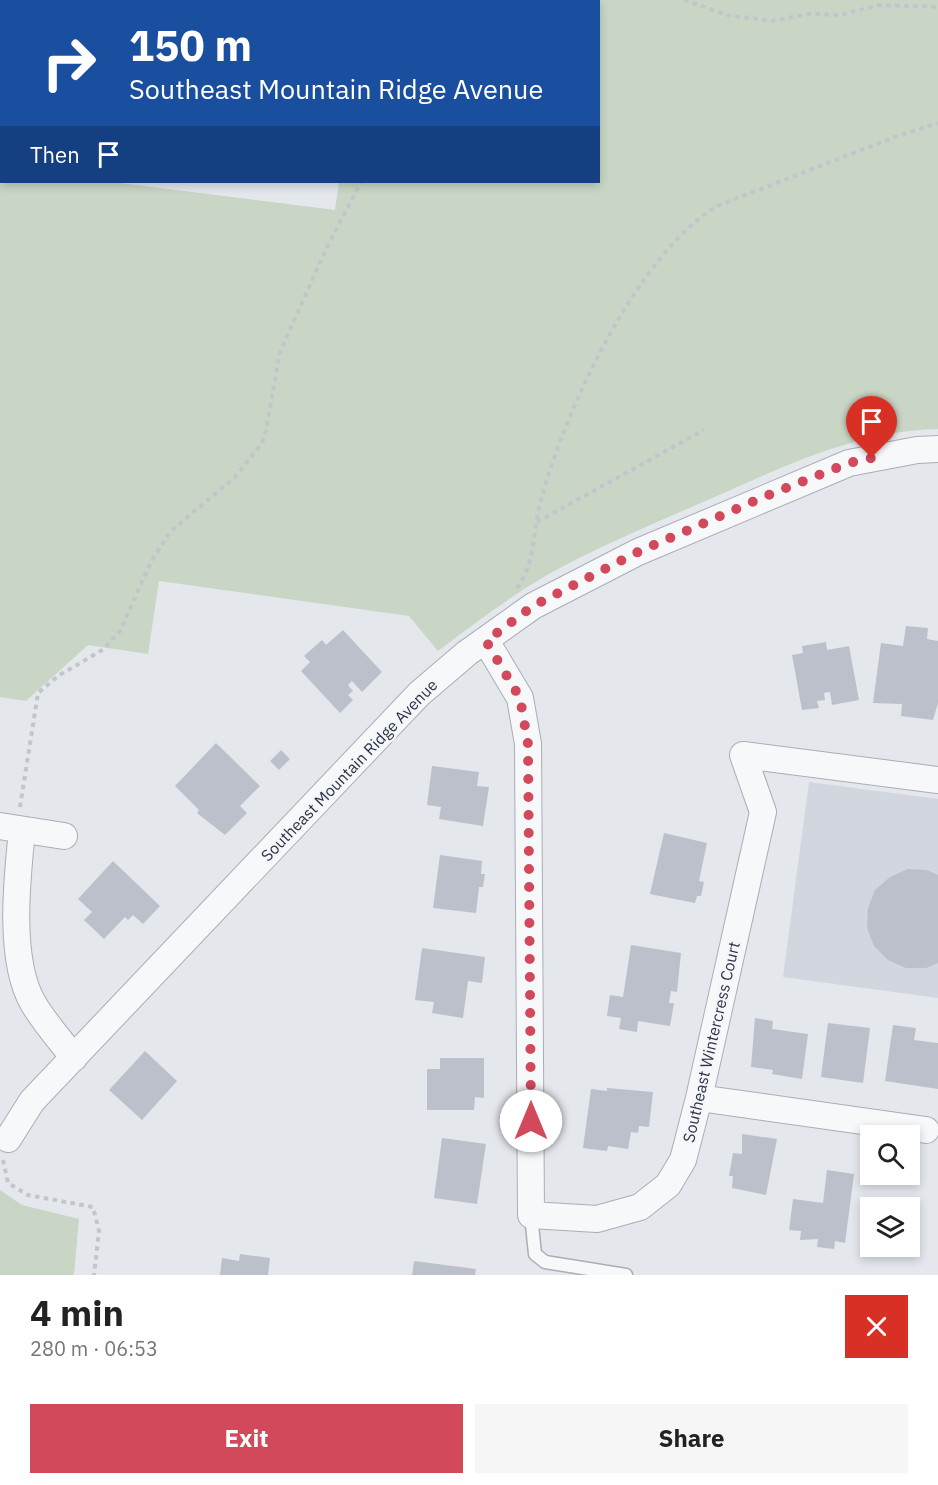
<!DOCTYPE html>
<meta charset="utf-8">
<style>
:root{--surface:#fff;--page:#f6f6f6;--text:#222;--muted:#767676;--accent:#d1495b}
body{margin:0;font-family:"IBM Plex Sans",sans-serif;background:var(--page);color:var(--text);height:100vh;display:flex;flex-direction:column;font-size:22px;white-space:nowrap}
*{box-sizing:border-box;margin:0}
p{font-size:20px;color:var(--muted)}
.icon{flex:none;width:33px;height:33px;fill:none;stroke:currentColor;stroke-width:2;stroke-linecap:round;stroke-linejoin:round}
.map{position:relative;height:1275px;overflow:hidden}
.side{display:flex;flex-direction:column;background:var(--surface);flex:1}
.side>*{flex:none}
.hud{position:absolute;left:0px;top:0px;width:600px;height:183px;box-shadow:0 3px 9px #0003;background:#1a4fa0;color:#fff;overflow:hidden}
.fabs{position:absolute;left:860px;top:1125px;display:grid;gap:12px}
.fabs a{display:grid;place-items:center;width:60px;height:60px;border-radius:0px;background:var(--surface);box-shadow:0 3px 9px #0003;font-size:30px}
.pin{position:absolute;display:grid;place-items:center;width:51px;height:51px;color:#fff;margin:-62px -26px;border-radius:50% 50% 50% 0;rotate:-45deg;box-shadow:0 0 6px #0007}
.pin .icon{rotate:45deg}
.me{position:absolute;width:66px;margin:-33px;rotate:0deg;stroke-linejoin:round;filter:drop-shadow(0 0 4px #0008)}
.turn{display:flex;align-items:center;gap:21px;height:126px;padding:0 30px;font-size:27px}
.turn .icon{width:78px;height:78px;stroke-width:2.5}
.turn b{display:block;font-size:42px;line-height:51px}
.then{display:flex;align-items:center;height:57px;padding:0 30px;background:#0003;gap:12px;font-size:22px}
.round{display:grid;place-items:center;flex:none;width:63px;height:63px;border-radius:0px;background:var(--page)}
.overview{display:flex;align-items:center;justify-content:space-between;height:102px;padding:0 30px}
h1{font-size:36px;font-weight:700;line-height:45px}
.cta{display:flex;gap:12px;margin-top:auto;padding:12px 30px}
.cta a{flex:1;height:69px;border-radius:0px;background:var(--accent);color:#fff;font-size:24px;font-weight:700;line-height:69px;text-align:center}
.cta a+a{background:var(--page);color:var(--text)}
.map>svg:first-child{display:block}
</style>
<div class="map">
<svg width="938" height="1275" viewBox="0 0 938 1275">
<rect width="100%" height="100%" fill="#e4e7ec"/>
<path fill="#d2d6de" d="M809 782 938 799V998L783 977Z"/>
<path fill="#c9d6c5" d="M365 0H938V429C858 431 789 464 717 496 660 521 601 545 547 575 509 597 474 624 438 651L409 616 159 581 148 654 88 645 26 701 0 697V167L2 182H112L335 210 339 182H598V2Z
M0 1190 22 1205 79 1219 74 1275H0Z"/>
<path fill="#bbc0ca" d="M906 626 928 628 927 639 938 641V703L933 720 901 716 902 704 873 703 881 643 903 646Z
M343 630 382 672 362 692 352 681 348 685 353 691 348 695 353 700 340 713 301 671 310 662 304 656 322 640 326 645Z
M826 642 827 650 849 646 859 700 832 705 830 692 824 693 825 700 817 701 819 708 802 710 792 655 803 653 802 646Z
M216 743 260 786 240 806 247 813 225 835 197 813 199 810 175 786Z
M281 750 290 759 279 770 270 761Z
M432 766 479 772 477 786 489 787 483 826 439 819 441 807 427 805Z
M664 833 707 843 699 881 704 882 701 896H697L695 903 650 894Z
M440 855 482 861 481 874H485L483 887H479L476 913 433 908Z
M113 861 160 906 143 924 133 915 128 920 125 917 104 939 84 920 92 912 78 899Z
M908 869 927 870 938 875V963L926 968H906L888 960 874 946 867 928 868 908 875 890 890 877Z
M631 945 681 953 677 992 671 991 669 1003H674L670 1026 638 1021 637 1032 619 1029 621 1018 607 1016 610 995 623 997Z
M422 948 485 957 482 983 468 981 463 1018 432 1013 434 1002 415 1000Z
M755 1018 773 1021 772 1029 808 1034 802 1079 772 1074 773 1070 751 1067Z
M828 1023 870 1028 863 1083 821 1077Z
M893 1025 916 1028 914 1040 938 1043V1089L885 1081Z
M145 1051 177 1081 142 1120 109 1090Z
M440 1058H484V1098L475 1097 474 1110H427V1069H440Z
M607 1088 653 1092 649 1127 639 1126 638 1133 631 1132 628 1149 608 1146 607 1151 583 1148 591 1089 607 1091Z
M742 1134 777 1139 766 1195 732 1188 733 1176H729L733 1153 742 1154Z
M442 1138 486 1144 477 1204 434 1198Z
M827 1170 854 1174 845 1243 835 1241 834 1249 817 1247 818 1239 800 1240 801 1231 789 1230 793 1199 823 1203Z
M240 1254 270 1258 268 1275H220L222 1258 239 1261Z
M414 1261 476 1269 475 1275H412Z"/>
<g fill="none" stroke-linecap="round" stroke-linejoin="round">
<defs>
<path id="lane" d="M531 1215 535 1254 545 1262 626 1275"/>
<path id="street" d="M486 641 520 698 528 744 531 1215 597 1219 640 1207 668 1185 683 1160 699 1098 763 812 743 755 938 780
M0 826 64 836
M22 831C17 878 8 960 33 1003 44 1022 60 1040 74 1058
M699 1098 926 1130
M8 1139 32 1101 419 694 467 653 533 606 638 552 849 463 917 450 938 449"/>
</defs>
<use href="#lane" stroke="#a9aeb7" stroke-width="15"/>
<use href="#street" stroke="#a9aeb7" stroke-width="28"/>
<path stroke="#c2c5cb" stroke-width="4" stroke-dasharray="4.5 4.5" stroke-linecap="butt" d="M684 0 727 15 772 21 809 14 840 15 879 5 938 7
M449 2 450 0
M537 522 704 430
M517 588C536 563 533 525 542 496 567 407 637 255 717 206L895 137 938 123
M20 807 38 693 58 676 104 649 120 631 151 562 170 532 235 477 262 443 266 430 280 352 327 247 361 182
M3 1160 8 1183 28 1195 93 1207 99 1231 94 1275"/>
<use href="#lane" stroke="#f7f8fa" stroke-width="12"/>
<use href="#street" stroke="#f7f8fa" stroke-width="26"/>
</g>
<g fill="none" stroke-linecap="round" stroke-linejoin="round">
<path stroke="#d1495b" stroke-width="10" stroke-dasharray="0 18" d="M531 1121 528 744 520 698 486 641 533 606 638 552 766 496 849 463 872 458"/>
</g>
<g text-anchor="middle" stroke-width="5" stroke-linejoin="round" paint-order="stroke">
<g font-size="16" fill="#2b3445" stroke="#f4f6f9">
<text transform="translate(349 770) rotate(-46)" y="6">Southeast Mountain Ridge Avenue</text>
<text transform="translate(711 1042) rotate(-77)" y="6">Southeast Wintercress Court</text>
</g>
</g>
</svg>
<div class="fabs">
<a><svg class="icon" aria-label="search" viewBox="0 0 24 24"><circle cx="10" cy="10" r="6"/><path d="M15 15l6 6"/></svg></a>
<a><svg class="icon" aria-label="layers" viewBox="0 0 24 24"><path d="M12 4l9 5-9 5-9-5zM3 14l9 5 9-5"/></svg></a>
</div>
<div class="pin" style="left:872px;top:458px;background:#d93025"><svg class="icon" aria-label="arrive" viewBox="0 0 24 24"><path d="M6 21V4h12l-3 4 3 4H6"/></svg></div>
<svg class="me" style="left:531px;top:1121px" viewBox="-20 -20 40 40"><circle r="19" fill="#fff"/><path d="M0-13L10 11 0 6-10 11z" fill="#d1495b"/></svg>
<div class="hud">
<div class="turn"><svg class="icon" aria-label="right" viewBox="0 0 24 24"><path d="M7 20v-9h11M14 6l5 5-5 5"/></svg><div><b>150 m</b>Southeast Mountain Ridge Avenue</div></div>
<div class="then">Then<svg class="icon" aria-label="arrive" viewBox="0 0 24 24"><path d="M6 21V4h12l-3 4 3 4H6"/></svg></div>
</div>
</div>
<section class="side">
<div class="overview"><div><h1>4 min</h1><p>280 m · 06:53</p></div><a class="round" style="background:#d93025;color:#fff"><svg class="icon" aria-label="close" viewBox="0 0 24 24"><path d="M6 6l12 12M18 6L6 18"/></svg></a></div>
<div class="cta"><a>Exit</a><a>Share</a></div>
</section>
